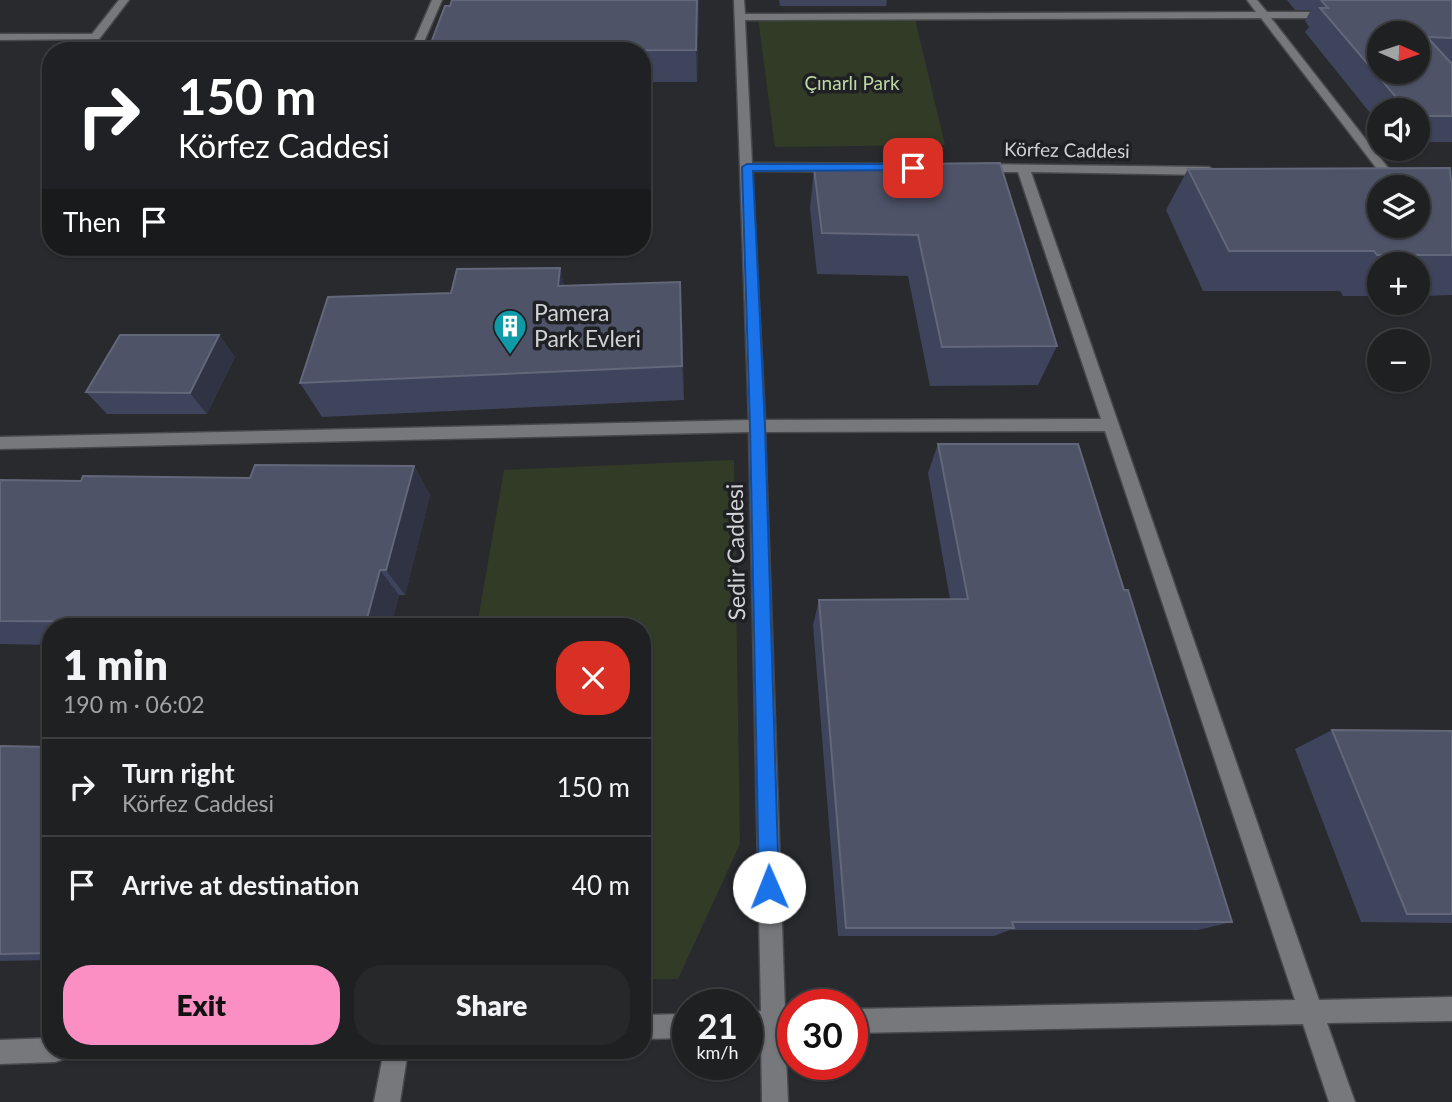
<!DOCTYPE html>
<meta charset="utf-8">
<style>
:root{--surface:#1f2022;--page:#27282a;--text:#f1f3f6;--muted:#a1a3a5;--line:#3c3e40;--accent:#fb8fc4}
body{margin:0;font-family:Lato,sans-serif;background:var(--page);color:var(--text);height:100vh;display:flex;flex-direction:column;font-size:26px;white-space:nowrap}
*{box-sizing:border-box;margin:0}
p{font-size:23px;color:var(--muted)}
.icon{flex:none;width:38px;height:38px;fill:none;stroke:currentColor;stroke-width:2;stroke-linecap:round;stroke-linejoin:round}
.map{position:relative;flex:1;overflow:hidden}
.panel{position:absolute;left:42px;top:618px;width:609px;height:441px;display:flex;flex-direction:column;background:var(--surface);border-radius:28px;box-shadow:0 2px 5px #0004,0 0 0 2px var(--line)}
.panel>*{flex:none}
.banner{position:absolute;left:42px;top:42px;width:609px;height:214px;border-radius:28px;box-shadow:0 2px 5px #0004,0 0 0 2px var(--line);background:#202124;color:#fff;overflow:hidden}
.needle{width:46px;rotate:93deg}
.tools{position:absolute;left:1367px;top:21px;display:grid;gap:14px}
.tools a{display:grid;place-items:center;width:63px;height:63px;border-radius:50%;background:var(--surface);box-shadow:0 2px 5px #0004,0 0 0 2px var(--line);font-size:35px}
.speed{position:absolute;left:672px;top:989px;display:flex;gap:14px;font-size:35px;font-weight:700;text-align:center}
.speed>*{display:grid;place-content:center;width:91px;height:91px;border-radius:50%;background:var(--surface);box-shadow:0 2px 5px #0004,0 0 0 2px var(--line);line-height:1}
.speed small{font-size:18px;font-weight:400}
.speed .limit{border:10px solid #d22;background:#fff;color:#111}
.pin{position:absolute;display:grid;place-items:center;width:60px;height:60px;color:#fff;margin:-30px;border-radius:14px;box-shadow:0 4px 10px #0006}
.me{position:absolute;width:77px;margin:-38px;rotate:359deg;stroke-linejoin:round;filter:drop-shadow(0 0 5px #0008)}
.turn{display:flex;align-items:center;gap:24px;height:147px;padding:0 21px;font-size:32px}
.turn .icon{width:91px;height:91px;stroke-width:2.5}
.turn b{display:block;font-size:49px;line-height:60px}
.then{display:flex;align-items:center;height:66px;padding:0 21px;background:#0003;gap:14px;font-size:26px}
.round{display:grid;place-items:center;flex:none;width:74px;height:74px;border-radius:28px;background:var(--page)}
.overview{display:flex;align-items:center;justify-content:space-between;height:119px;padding:0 21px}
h1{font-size:42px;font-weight:800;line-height:52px}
.cta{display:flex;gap:14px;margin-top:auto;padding:14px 21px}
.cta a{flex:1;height:80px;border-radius:28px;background:var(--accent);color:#111;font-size:28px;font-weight:800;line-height:80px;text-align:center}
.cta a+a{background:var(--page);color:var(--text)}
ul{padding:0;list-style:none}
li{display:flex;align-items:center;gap:21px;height:98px;padding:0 21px;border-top:2px solid var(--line)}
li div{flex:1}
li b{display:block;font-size:26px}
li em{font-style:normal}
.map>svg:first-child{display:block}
</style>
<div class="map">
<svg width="1452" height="1102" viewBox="0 0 1452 1102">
<rect width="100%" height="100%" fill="#292a2e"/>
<path fill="#313b25" d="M758 18 915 19 945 145 775 147Z
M734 460 740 844 678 979H642V626H477L504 470Z"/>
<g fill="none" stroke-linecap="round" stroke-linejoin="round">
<defs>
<path id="street" d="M119 0H129L99 39 0 40V34H92Z
M432 0H442L420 51H410Z
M734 0H744L745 14 1256 12 1247 0H1257L1267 12H1332L1337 15 1332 18H1271L1403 187H1391L1261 18 745 20 752 163 912 164 918 168 912 172 752 171 765 420 1101 419 1018 172H978L972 168 978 164 1209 167 1215 171 1209 175 1031 172 1319 1000 1452 997V1021L1327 1023 1355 1102H1329L1303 1024 852 1033V1009L1295 1000 1105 431 765 432 785 1010H793V1034H785L788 1102H762L761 1035H747V1011H761L749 432 0 449V437L749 420Z
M688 1014V1038L642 1039V1015Z
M51 1038V1050H67L64 1059 55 1062 0 1064V1040Z
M384 1050H408L400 1102H374Z"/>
</defs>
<use href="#street" stroke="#47484b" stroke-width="3"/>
<use href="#street" fill="#76787c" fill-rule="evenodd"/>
</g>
<path fill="#3e445b" d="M699 0 697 82H642V51Z
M779 0H887L886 6H780Z
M1287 0H1452V63H1451L1452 64V142H1418V110H1379V124L1305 32 1309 27 1305 21 1311 10H1295Z
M905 164 1057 346 1038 385 930 386 908 276 817 274 810 209 814 168 905 167Z
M1188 169 1451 180 1452 182V295L1418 296V264H1379V296H1343L1340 291H1203L1166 210Z
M560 268 564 286 682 318 684 400 322 417 300 383 451 293Z
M219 335 235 357 207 414H107L86 392Z
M938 444 1124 590 1232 922 1198 930H1010L994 936H838L813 625 819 600 950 599 928 473Z
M414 466 430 495 405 595H399L391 626H51V645L0 644V480L81 481 250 478Z
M1332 730 1452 731V923L1361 922 1295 749Z
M0 746 51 747V960L0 961Z"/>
<path fill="#2f3344" d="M697 0H699L697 82 696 50Z
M560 268 568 304 558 286Z
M680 282 682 318 684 400 682 366Z
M219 335 235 357 207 414 190 393Z
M414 466 430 495 405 595 386 570Z
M380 570 399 595 391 626H365Z"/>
<path fill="#4e5368" stroke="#626779" stroke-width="2" fill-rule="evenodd" d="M452 0H697L696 50 428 51 445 6H450Z
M1321 0H1452V38L1427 37 1452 64V116H1418V110H1407L1320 8H1328ZM1379 33H1418V72H1379Z
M1000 163 1057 346 942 347 918 235 822 233 814 168 906 167 905 164Z
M1450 168 1451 180 1452 182V255H1377L1374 251H1229L1188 169ZM1379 187H1418V226H1379Z
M560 268 558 286 680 282 682 366 300 383 328 297 451 293 457 269Z
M120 335H219L190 393 86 392Z
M938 444H1078L1124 590H1128L1232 922H1012L1014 928H846L819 600 968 599Z
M255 465 414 466 386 570H380L365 626H183L185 622 0 621V480L81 481 83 476 250 478Z
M1332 730 1452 731V914H1407Z
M0 746 51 747V953L0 954Z"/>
<path fill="#1a73e8" stroke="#114b97" stroke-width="2" d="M913 164 918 168 917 170 753 171 765 426 779 887 776 894 769 897 762 894 759 887 750 426 742 167 747 164Z"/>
<defs>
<symbol id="building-pin" viewBox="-11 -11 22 30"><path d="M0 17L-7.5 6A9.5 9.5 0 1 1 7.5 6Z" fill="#0f9aa8" stroke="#1f2024"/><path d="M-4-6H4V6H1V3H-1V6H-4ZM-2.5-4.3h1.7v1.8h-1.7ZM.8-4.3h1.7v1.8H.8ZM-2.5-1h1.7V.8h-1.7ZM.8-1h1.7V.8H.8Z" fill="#fff"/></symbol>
</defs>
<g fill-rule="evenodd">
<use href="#building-pin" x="491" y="307" width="38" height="52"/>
</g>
<g text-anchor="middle" stroke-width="7" stroke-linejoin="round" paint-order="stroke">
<g font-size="19" fill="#bed7a3" stroke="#1f2024">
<text x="852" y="90">Çınarlı Park</text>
</g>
<g font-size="19" fill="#d0d1d4" stroke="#1f2024">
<text transform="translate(1067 150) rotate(1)" y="7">Körfez Caddesi</text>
</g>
<g font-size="23" fill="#d0d1d4" stroke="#1f2024" text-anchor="start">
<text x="534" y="321">Pamera<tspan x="534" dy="26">Park Evleri</tspan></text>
</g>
<g font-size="23" fill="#d0d1d4" stroke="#1f2024">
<text transform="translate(736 552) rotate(-91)" y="8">Sedir Caddesi</text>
</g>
</g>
</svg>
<div class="tools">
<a><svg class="needle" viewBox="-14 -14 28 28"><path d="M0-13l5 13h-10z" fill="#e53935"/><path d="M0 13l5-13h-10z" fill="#a1a3a5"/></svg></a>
<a><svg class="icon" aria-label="sound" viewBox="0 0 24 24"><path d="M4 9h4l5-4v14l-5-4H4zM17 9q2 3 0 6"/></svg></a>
<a><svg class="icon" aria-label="layers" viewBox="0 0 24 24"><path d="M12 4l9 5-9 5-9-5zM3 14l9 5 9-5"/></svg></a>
<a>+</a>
<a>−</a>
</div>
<div class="speed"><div>21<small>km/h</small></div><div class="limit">30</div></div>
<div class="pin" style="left:913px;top:168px;background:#d93025"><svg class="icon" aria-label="arrive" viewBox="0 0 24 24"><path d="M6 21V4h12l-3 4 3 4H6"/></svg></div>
<svg class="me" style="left:769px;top:887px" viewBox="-20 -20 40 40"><circle r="19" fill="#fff"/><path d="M0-13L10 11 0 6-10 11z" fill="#1a73e8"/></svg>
<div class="banner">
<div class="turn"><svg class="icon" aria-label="right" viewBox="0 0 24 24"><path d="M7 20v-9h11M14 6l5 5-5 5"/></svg><div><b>150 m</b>Körfez Caddesi</div></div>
<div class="then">Then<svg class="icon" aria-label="arrive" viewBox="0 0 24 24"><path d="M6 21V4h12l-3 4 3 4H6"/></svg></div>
</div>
<section class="panel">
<div class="overview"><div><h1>1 min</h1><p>190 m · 06:02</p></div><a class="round" style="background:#d93025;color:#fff"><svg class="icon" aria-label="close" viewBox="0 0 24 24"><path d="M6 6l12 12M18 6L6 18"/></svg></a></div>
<ul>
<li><svg class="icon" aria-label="right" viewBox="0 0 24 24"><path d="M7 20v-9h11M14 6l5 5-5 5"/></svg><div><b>Turn right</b><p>Körfez Caddesi</p></div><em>150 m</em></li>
<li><svg class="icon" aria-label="arrive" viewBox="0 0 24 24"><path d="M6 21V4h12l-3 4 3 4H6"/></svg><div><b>Arrive at destination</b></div><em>40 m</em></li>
</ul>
<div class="cta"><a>Exit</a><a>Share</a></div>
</section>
</div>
